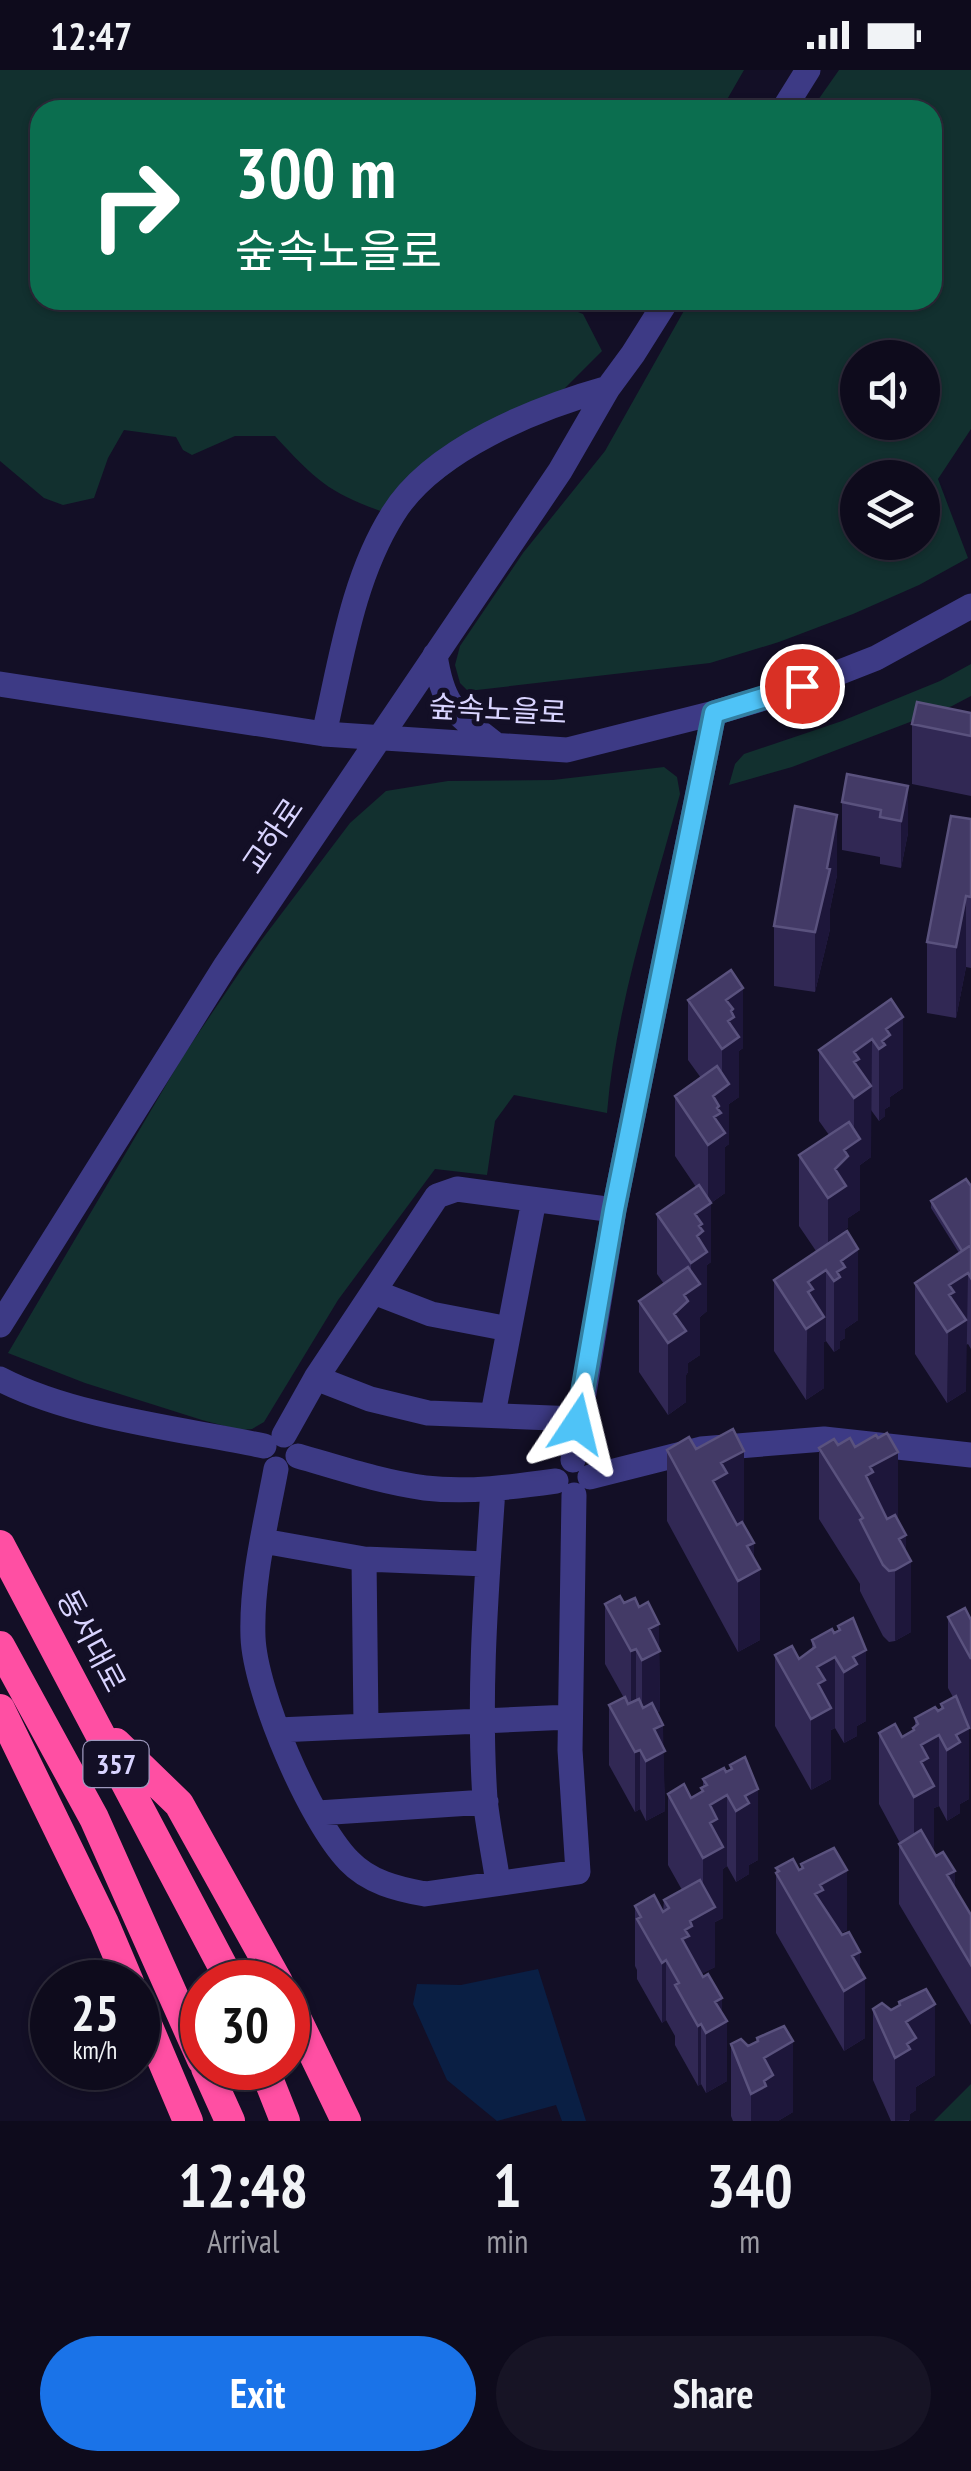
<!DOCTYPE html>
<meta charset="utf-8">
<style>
:root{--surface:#0e0b1c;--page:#171425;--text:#f1f3f6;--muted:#9b9ba3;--line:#2e2b3b;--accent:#1a73e8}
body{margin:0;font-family:"PT Sans Narrow","Noto Sans KR",sans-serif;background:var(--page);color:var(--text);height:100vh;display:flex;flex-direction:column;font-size:38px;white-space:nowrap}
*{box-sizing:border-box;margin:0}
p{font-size:32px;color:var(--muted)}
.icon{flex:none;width:55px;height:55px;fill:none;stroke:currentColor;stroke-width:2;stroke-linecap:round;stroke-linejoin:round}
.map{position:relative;height:2051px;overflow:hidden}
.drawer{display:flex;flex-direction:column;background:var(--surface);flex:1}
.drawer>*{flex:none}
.guide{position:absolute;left:30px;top:30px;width:912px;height:210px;border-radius:30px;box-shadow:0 2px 8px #0004,0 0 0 2px var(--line);background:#0b6e4f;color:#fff;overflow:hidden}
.buttons{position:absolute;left:840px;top:270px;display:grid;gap:20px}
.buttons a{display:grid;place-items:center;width:100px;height:100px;border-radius:50%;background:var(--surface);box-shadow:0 2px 8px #0004,0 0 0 2px var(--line);font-size:50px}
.speed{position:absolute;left:30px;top:1890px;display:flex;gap:20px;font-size:50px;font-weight:700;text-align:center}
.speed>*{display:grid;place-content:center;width:130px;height:130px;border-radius:50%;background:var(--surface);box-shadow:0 2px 8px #0004,0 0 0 2px var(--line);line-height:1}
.speed small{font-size:25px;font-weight:400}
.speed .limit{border:15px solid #d22;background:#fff;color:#111}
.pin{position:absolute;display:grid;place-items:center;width:85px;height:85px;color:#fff;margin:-42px;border:5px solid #fff;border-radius:50%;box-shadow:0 2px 10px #0007}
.me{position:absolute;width:110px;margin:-55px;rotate:10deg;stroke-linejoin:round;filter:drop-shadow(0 0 8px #0008)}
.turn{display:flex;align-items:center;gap:35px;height:210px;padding:0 40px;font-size:45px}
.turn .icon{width:130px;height:130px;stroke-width:2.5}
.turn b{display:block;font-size:70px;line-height:85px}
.eta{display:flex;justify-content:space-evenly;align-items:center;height:170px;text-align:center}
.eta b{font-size:60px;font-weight:700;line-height:70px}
.cta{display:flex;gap:20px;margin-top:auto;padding:20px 40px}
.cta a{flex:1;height:115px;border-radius:60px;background:var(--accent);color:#fff;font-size:40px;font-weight:700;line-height:115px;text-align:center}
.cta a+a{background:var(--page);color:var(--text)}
.status{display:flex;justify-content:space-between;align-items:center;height:70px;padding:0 50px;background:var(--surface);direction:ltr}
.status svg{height:28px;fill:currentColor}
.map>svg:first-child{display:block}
</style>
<div class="status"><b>12:47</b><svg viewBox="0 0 49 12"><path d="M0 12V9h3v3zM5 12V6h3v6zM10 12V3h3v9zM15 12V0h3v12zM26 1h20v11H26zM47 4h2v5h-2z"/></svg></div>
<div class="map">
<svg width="971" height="2051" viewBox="0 0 971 2051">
<rect width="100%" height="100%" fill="#130f26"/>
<path fill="#12302f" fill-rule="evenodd" d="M0 0H744L721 40H40V230H548L583 244 602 281 562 321 392 445C331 424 319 414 275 366H235L192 385 183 380 176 367 124 360 108 388 94 428 63 435 44 428 0 391Z
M839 0H971V359L938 409 968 488 919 515 853 544 779 572 710 593 468 621 460 613 455 595 460 576 523 483 605 381 690 230H932V40H811ZM858 288H922V352H858ZM858 408H922V472H858Z
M971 594V626L952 636 792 697 729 715 735 694 744 684 842 651 940 611Z
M664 697 677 707 680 724C652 829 616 934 607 1043L514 1025 495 1051 487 1105 435 1099 338 1230 264 1352 252 1359 240 1360 202 1350 85 1313 8 1283 183 986 260 872 350 753 386 721 448 711 553 710Z
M971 2014V2051H934Z"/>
<path fill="#0a1f44" d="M538 1899 586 2051H562L556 2035 497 2051 447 2010 413 1934 417 1914 461 1915Z"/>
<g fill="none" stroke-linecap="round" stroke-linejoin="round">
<path stroke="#3d3a85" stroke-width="25" d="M783 40 808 0
M435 585C443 638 456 643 496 675
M0 614 324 664 567 680 714 643 802 617 876 588 971 536
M324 664C341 591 352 509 393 444 433 379 537 338 608 318
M374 1222 431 1244 509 1259
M0 1255 226 895 560 401 608 318 633 284 667 230
M316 1308 370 1329 428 1343 577 1349
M0 1309C73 1347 182 1359 264 1376
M493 1344 534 1130
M284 1365 316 1308 437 1126 457 1119 614 1140
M298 1386C340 1398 381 1412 425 1418 468 1423 513 1417 556 1411
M573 1390 614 1140 714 643
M276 1399C266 1453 251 1511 253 1567 255 1622 310 1751 349 1791 369 1812 397 1819 425 1824L578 1802 570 1680 574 1425
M590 1407 701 1379 824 1369 971 1385
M493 1419C486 1523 478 1625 485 1729 488 1757 494 1785 498 1813
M263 1471 364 1489 486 1494
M364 1489 366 1656
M278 1660 570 1647
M318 1743 486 1732"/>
<path stroke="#ff4fa3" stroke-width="30" d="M0 1475 231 1912
M0 1576 94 1748 202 1990
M0 1639 104 1853 129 1912
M116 1673 179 1734 278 1912
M288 1931 346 2051
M138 1933 188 2051
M206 1998 230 2051
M264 1998 285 2051"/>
</g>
<path fill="#312854" d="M971 643V726L912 714V654Z
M908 716V763L901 798 880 794V787L842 780V732Z
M971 749V898L966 897 956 948 927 943V872Z
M837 805 830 839V859L815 922 774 916V856Z
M891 929 903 1018 890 1027V1036L885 1039V1046L879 1051 871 1040V1087L860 1095V1140L848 1148V1157L846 1159 858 1250 845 1259V1268L840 1271V1278L834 1282 826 1271 824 1272V1318L806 1330 774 1281V1210L816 1181 799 1156V1085L829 1065 819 1051V980Z
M688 930 743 978 739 981V1027L729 1034V1074L725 1077V1123L711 1133V1192L707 1195V1241L700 1247V1285L688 1293V1302L686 1305V1332L668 1345 639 1302V1231L664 1214 657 1204V1144L696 1117 675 1086V1026L701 1008 688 990Z
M971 1116V1279L968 1274 966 1275V1321L947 1333 915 1284V1213L959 1183 931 1138V1131Z
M838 1375 898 1450 906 1482 911 1562 895 1571 889 1572 883 1566 860 1521V1514L819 1449V1378Z
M696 1379 744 1452 743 1453 754 1488 760 1570 738 1582 667 1451V1380Z
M624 1533 659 1577 660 1641 657 1642 663 1678 665 1741 646 1751 640 1739 635 1742 609 1695V1635L624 1628 605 1594V1534Z
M948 1547 971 1550V1660L967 1653 969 1729 960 1734V1743L947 1751 939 1736 934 1738V1782L971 1845V1955L899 1834V1774L900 1773 879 1734V1663L902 1667 913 1661V1658L915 1656V1648L938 1641 941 1639V1634L953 1627 948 1618Z
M853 1548 866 1651 857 1656V1666L844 1673 835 1658 831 1660V1709L811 1720 775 1656V1585L799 1589 812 1579V1570L834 1563 838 1561V1556Z
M745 1687 758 1790 749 1795V1804L736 1812 727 1796 723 1799V1848L715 1852V1897L701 1904 722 1944 727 2011 706 2023 701 2014 698 2016 675 1975V1966L666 1950 662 1953 637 1909V1900L635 1896V1836L663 1842 664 1830 682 1820 668 1795V1724L691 1728 701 1722V1718L703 1717V1709L726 1702 730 1700V1695Z
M801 1794 847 1860 841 1863 860 1900 865 1968 844 1981 776 1863V1798L799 1800 801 1799Z
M899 1932 935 2005 916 2017V2040L910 2044 909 2051H891L873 2010V1939L891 1940 899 1936Z
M757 1968 793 2042 778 2051H733L731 2046V1974L748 1976 757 1972Z"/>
<path fill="#1d163a" d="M908 716V763L901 798V751Z
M837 745V805L830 839V859L815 922V862Z
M966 826V897L956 948V877Z
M743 918V978L739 981V1027L729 1034V1074L725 1077V1123L708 1135V1075L713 1026 722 1019V979L726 930Z
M903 947V1018L890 1027V1036L885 1039V1046L879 1051V979L886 959Z
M872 969 871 1087 860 1095V1140L848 1148V1157L846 1159V1187L828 1199V1128L835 1099 844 1080 854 1073V982Z
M711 1133V1192L707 1195V1241L700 1247V1285L688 1293V1302L686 1305V1332L668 1345V1273L674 1244 684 1225 691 1220V1193L695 1144Z
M858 1179V1250L845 1259V1268L840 1271V1278L834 1282V1211L841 1191Z
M826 1200V1271L824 1272V1318L806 1330 808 1212Z
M968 1203 966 1321 947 1333 949 1215Z
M744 1381V1452L727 1461 713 1411 721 1393Z
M898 1382V1453L873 1466 866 1406 870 1397Z
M906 1465V1494L911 1491V1562L895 1571V1500L899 1469Z
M754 1473V1502L760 1499V1570L738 1582V1511L747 1476Z
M659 1554 660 1641 642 1650V1590L649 1559Z
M636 1579V1639L631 1641V1581Z
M866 1580V1651L857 1656V1666L844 1673V1602L853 1587Z
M835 1587V1658L831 1660V1709L811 1720V1649L817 1597Z
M663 1655 665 1741 646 1751V1691L654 1659Z
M969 1658V1729L960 1734V1743L947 1751V1680L956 1665Z
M939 1665V1736L934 1738V1787L914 1798V1727L921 1675Z
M640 1680V1739L635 1742V1682Z
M758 1719V1790L749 1795V1804L736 1812V1741L745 1726Z
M727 1725V1796L723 1799V1848L715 1852V1897L692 1909 689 1925 682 1929V1869L690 1851 703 1844V1788L710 1735Z
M847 1800V1860L823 1874 815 1824 820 1815Z
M955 1801V1861L947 1805Z
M860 1882V1911L865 1908V1968L844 1981V1921L852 1886Z
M666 1890V1950L662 1953V1893Z
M722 1928V1954L727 1951V2011L706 2023V1963L715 1932Z
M935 1934V2005L916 2017V2040L910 2044V2050L895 2051V1988L906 1952Z
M701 1954V2014L698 2016V1956Z
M793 1971V2042L778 2051H751V2024L764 1988Z"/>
<path fill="#433a66" stroke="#5a527e" stroke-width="2.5" d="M917 632 971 643V666L912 654Z
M847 704 908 716 901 751 880 747 881 740 842 732Z
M795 736 837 745 827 798 830 799 815 862 774 856Z
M951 746 971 749V827L966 826 956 877 927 872Z
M731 900 743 918 726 930 733 939 731 941 734 947 728 951 739 967 722 979 688 930Z
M891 929 903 947 886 959 890 965 882 971 885 975 879 979 872 969 854 982 859 989 854 992 871 1016 854 1028 819 980Z
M717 996 729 1014 713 1026 719 1036 717 1038 721 1043 714 1047 725 1063 708 1075 675 1026Z
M849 1052 860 1069 844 1080 848 1086 835 1099 846 1116 828 1128 799 1085Z
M966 1109 971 1116V1175L962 1181 931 1131Z
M699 1115 711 1133 695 1144 702 1154 699 1156 703 1161 697 1166 707 1182 691 1193 657 1144Z
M847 1161 858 1179 841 1191 845 1197 837 1202 840 1207 834 1211 826 1200 808 1212 813 1219 808 1222 824 1247 806 1259 774 1210Z
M971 1175V1208L968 1203 949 1215 954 1222 949 1225 966 1250 947 1262 915 1213Z
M688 1197 700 1214 684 1225 688 1231 674 1244 686 1261 668 1273 639 1231Z
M733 1359 744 1381 721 1393 727 1403 713 1411 737 1455 742 1452 754 1473 747 1476 760 1499 738 1511 667 1380 689 1367 696 1379Z
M887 1363 898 1382 870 1397 873 1402 866 1406 887 1449 895 1445 906 1465 899 1469 911 1491 895 1500 889 1501 883 1495 860 1450 863 1448 819 1378 834 1369 838 1375 850 1368 855 1377 876 1365 878 1368Z
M620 1526 624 1533 635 1528 639 1537 648 1532 659 1554 649 1559 660 1581 642 1590 636 1579 631 1581 605 1534Z
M965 1538 971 1550V1589L948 1547Z
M853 1548 866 1580 853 1587 857 1594 844 1602 835 1587 817 1597 825 1610 818 1614 831 1638 811 1649 775 1585 792 1576 799 1589 815 1577 812 1570 832 1559 834 1563 840 1560 838 1556Z
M956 1626 969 1658 956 1665 960 1672 947 1680 939 1665 921 1675 928 1688 921 1692 934 1716 914 1727 879 1663 895 1654 902 1667 914 1660 913 1658 918 1654 915 1648 935 1637 938 1641 943 1638 941 1634Z
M625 1627 628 1634 639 1629 643 1638 652 1633 663 1655 654 1659 665 1681 646 1691 640 1680 635 1682 609 1635Z
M745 1687 758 1719 745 1726 749 1733 736 1741 727 1725 710 1735 717 1749 710 1753 723 1777 703 1788 668 1724 684 1714 691 1728 703 1721 701 1718 707 1715 703 1709 724 1698 726 1702 732 1699 730 1695Z
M921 1760 936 1786 943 1782 955 1801 947 1805 971 1845V1895L899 1774Z
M834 1778 847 1800 820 1815 823 1820 815 1824 842 1865 849 1862 860 1882 852 1886 865 1908 844 1921 776 1803 779 1801 776 1798 793 1789 799 1800 803 1798 801 1794Z
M700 1810 715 1837 690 1851 692 1856 685 1860 689 1866 682 1869 703 1907 708 1904 722 1928 715 1932 727 1951 706 1963 701 1954 698 1956 675 1915 679 1913 666 1890 662 1893 637 1849 641 1847 635 1836 654 1825 663 1842 669 1838 664 1830Z
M926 1919 935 1934 906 1952 916 1968 907 1974 910 1979 895 1988 873 1939 882 1933 891 1940 900 1935 899 1932Z
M784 1956 793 1971 764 1988 773 2005 764 2011 766 2016 751 2024 731 1974 741 1969 748 1976 758 1971 757 1968Z"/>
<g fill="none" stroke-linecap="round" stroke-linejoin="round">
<defs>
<path id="route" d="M577 1354 614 1140 714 643 802 616"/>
</defs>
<use href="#route" stroke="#337fa1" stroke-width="25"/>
<use href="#route" stroke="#4fc3f7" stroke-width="18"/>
</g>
<g text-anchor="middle" stroke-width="10" stroke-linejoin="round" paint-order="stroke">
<rect fill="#130f26" stroke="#9e99be" stroke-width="2.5" x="83.5" y="1671" width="65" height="46" rx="8"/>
<g font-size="28" font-weight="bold" fill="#d9d4ff">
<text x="116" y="1704">357</text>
</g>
<g font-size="30" fill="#d9d4ff" stroke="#130f26">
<text transform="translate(498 640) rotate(3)" y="10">숲속노을로</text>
<text transform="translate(273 766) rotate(-56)" y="10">교하로</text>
<text transform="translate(91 1571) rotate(62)" y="10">동서대로</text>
</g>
</g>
</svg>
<div class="buttons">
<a><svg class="icon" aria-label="sound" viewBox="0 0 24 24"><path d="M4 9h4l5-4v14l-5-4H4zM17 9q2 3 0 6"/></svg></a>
<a><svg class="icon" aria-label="layers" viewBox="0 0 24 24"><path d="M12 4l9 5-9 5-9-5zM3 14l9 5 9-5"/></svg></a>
</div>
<div class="speed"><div>25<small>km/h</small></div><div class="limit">30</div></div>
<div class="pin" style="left:802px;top:616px;background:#d93025"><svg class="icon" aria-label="arrive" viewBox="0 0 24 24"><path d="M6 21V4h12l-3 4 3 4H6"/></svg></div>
<svg class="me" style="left:577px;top:1354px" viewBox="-20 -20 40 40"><path d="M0-17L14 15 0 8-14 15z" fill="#4fc3f7" stroke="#fff" stroke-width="4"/></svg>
<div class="guide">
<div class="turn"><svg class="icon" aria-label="right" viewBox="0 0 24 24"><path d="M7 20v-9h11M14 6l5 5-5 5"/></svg><div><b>300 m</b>숲속노을로</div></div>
</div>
</div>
<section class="drawer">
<div class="eta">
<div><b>12:48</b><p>Arrival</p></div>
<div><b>1</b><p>min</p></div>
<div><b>340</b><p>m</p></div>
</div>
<div class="cta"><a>Exit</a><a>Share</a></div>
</section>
